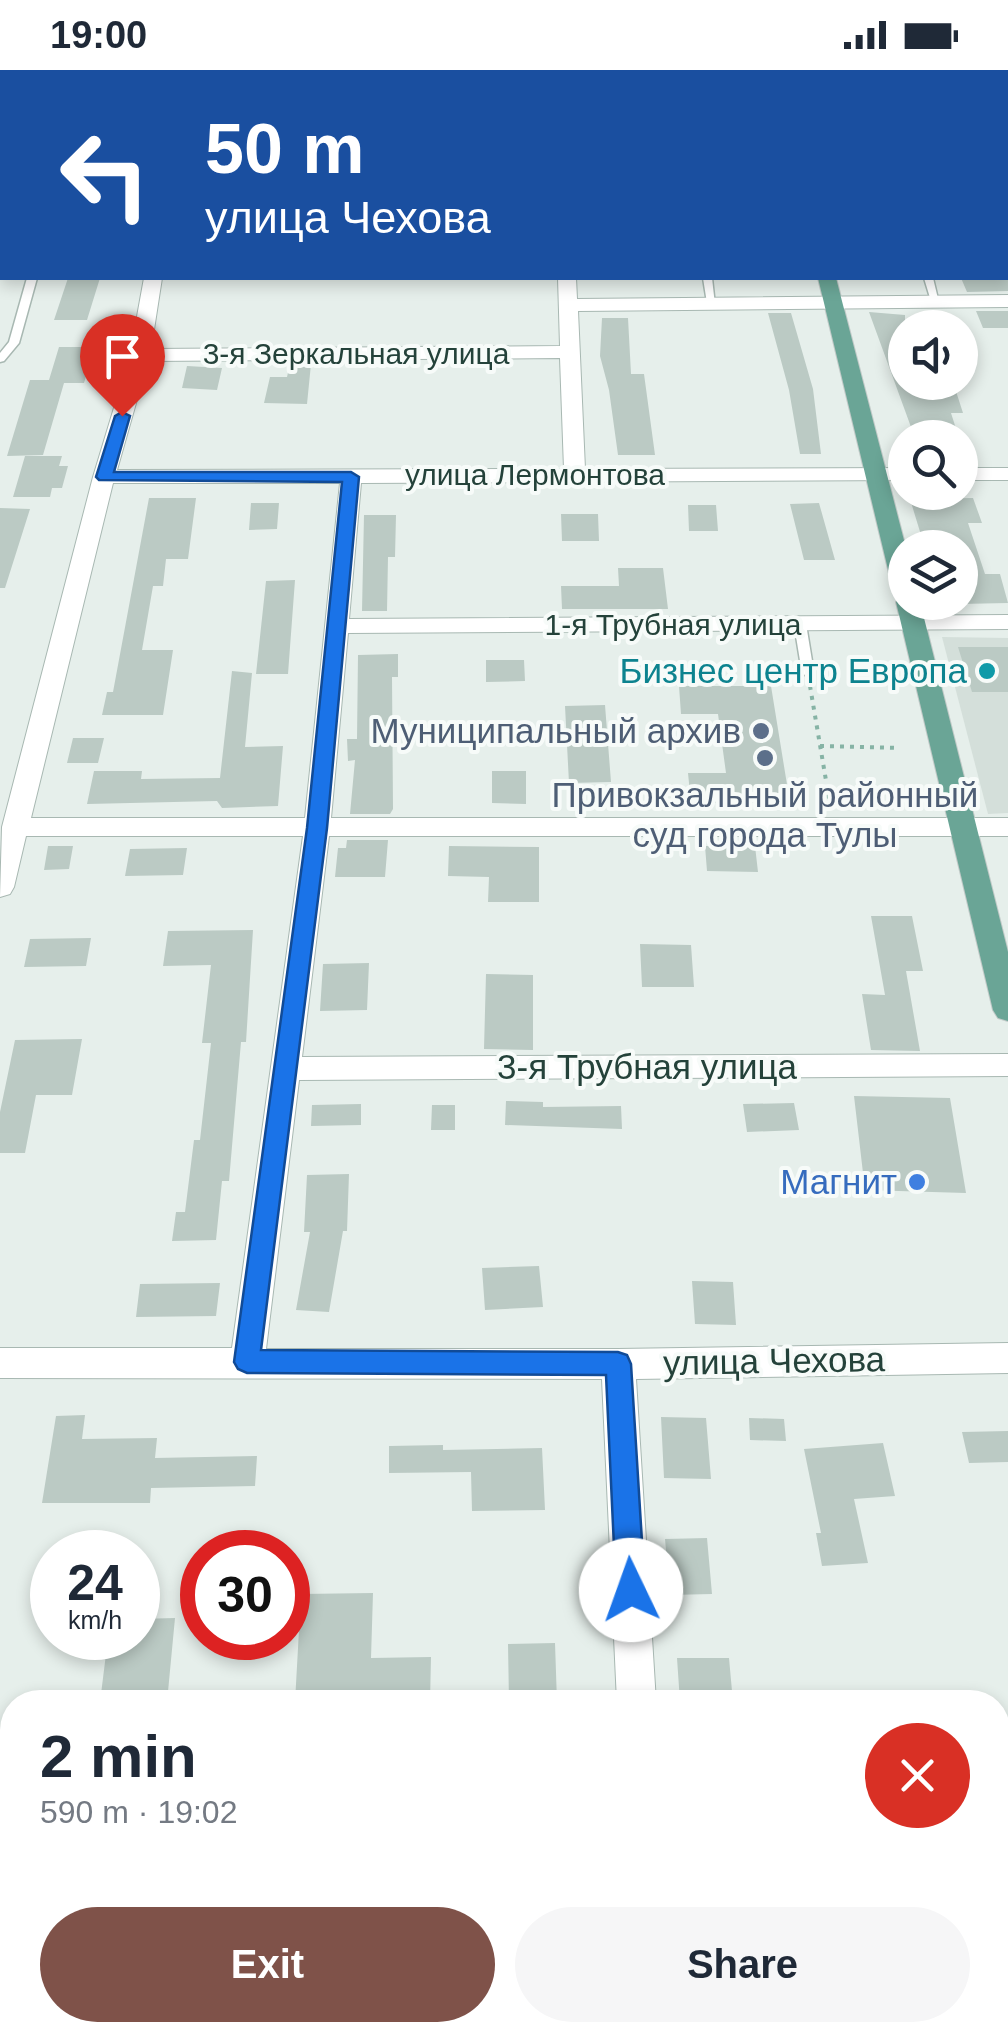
<!DOCTYPE html>
<meta charset="utf-8">
<style>
:root{--surface:#fff;--page:#f6f6f7;--text:#1f2937;--muted:#747a83;--accent:#7f5249}
body{margin:0;font-family:Arial,sans-serif;background:var(--page);color:var(--text);height:100vh;display:flex;flex-direction:column;font-size:38px;white-space:nowrap}
*{box-sizing:border-box;margin:0}
p{font-size:32px;color:var(--muted)}
.icon{flex:none;width:55px;height:55px;fill:none;stroke:currentColor;stroke-width:2;stroke-linecap:round;stroke-linejoin:round}
.map{position:relative;flex:1;overflow:hidden}
.details{position:absolute;left:0px;top:1620px;width:1010px;height:352px;display:flex;flex-direction:column;background:var(--surface);border-radius:40px 40px 0 0;box-shadow:0 5px 15px #0003}
.details>*{flex:none}
.banner{position:absolute;left:0px;top:0px;width:1010px;height:210px;box-shadow:0 5px 15px #0003;background:#1a4fa0;color:#fff;overflow:hidden}
.buttons{position:absolute;left:888px;top:240px;display:grid;gap:20px}
.buttons a{display:grid;place-items:center;width:90px;height:90px;border-radius:50%;background:var(--surface);box-shadow:0 5px 15px #0003;font-size:50px}
.speed{position:absolute;left:30px;top:1460px;display:flex;gap:20px;font-size:50px;font-weight:700;text-align:center}
.speed>*{display:grid;place-content:center;width:130px;height:130px;border-radius:50%;background:var(--surface);box-shadow:0 5px 15px #0003;line-height:1}
.speed small{font-size:25px;font-weight:400}
.speed .limit{border:15px solid #d22;background:#fff;color:#111}
.pin{position:absolute;display:grid;place-items:center;width:85px;height:85px;color:#fff;margin:-102px -42px;border-radius:50% 50% 50% 0;rotate:-45deg;box-shadow:0 0 10px #0007}
.pin .icon{rotate:45deg}
.me{position:absolute;width:110px;margin:-55px;rotate:357deg;stroke-linejoin:round;filter:drop-shadow(0 0 8px #0008)}
.turn{display:flex;align-items:center;gap:35px;height:210px;padding:0 40px;font-size:45px}
.turn .icon{width:130px;height:130px;stroke-width:2.5}
.turn b{display:block;font-size:70px;line-height:85px}
.round{display:grid;place-items:center;flex:none;width:105px;height:105px;border-radius:52px;background:var(--page)}
.head{display:flex;align-items:center;justify-content:space-between;height:170px;padding:0 40px}
h1{font-size:60px;font-weight:800;line-height:75px}
.action{display:flex;gap:20px;margin-top:auto;padding:20px 40px}
.action a{flex:1;height:115px;border-radius:60px;background:var(--accent);color:#fff;font-size:40px;font-weight:800;line-height:115px;text-align:center}
.action a+a{background:var(--page);color:var(--text)}
.status{display:flex;justify-content:space-between;align-items:center;height:70px;padding:0 50px;background:var(--surface);direction:ltr}
.status svg{height:28px;fill:currentColor}
.map>svg:first-child{display:block}
</style>
<div class="status"><b>19:00</b><svg viewBox="0 0 49 12"><path d="M0 12V9h3v3zM5 12V6h3v6zM10 12V3h3v9zM15 12V0h3v12zM26 1h20v11H26zM47 4h2v5h-2z"/></svg></div>
<div class="map">
<svg width="1008" height="1972" viewBox="0 0 1008 1972">
<rect width="100%" height="100%" fill="#e6efeb"/>
<path fill="#d4dfda" d="M942 567 1008 568V743L988 744Z"/>
<path fill="#bbcac4" d="M68 208H100L87 250H54Z
M961 208H1008V221L967 222Z
M976 241H1008V258H983Z
M869 242 905 245V312H953L963 343H951L959 368H915Z
M768 243H791L813 319 821 384H800L789 320Z
M602 248H628L631 304H644L655 385H618L609 320 600 286Z
M59 277H95L84 313H64L43 385 7 386 30 310H49Z
M290 294H311L307 334 264 333 270 307H287Z
M187 296 222 298 217 320 182 318Z
M25 386H62L59 396H68L62 418H52L50 427H13Z
M149 428H196L188 489H166L163 516H153L142 580H173L163 645H102L107 622H113Z
M973 428 982 453H968L985 504H1000L1008 533 960 534V478H925L910 429Z
M251 433H279L277 459 249 460Z
M819 433 835 490H804L790 434Z
M688 435H716L718 461H689Z
M0 438 30 439 5 518H0Z
M561 444H598L599 471H562Z
M364 445H396L395 487H388L387 541H362Z
M618 498H663L668 539H562L561 516H619Z
M295 510 288 604H256L266 511Z
M958 577H1008V622H972Z
M398 584V607H392L393 739 390 744H350L355 690 348 691 347 669H357L358 585Z
M486 590H524L525 611 486 612Z
M232 601 252 603 245 677 283 676 278 736 222 738 217 731 87 734 94 701H142L141 709 220 708Z
M679 616H771L790 733H691L688 703H726L718 644H681Z
M605 635 611 712 569 713 565 636Z
M73 668H104L98 693H67Z
M492 701H526V734L492 733Z
M347 770H388L385 807H335L338 778H346Z
M48 776H73L69 799 44 800Z
M449 776 539 777V832H488L489 807 448 806Z
M705 776H755L758 802 707 801Z
M187 778 183 805 125 806 130 779Z
M871 846H912L923 901H906L920 981 871 980 862 924 885 925Z
M253 860 246 972H241L229 1111H222L216 1170 172 1171 176 1142H185L194 1070H200L211 973H202L211 895 163 896 168 861Z
M91 868 86 896 24 897 30 869Z
M640 874 691 875 694 917H642Z
M369 893 367 940 320 941 323 894Z
M486 904 533 905V980L484 979Z
M82 969 72 1025H36L25 1083H0V1042L15 970Z
M854 1026 950 1028 966 1123 865 1120Z
M506 1031 543 1032V1037L621 1036 622 1059 505 1055Z
M794 1033 799 1060 747 1062 743 1034Z
M361 1034V1055L311 1056 312 1035Z
M432 1035H455V1060H431Z
M349 1104 347 1161H343L329 1242 296 1240 310 1162H304L307 1105Z
M539 1196 543 1237 485 1240 482 1198Z
M692 1211 733 1212 736 1255 695 1254Z
M220 1213 216 1246 136 1247 140 1214Z
M85 1345 82 1369 157 1368 155 1388 257 1386 255 1416 151 1418 150 1433H42L56 1346Z
M661 1347 706 1348 711 1409 664 1408Z
M749 1348 784 1349 786 1371 750 1370Z
M1008 1361V1392L969 1393 962 1362Z
M883 1373 895 1426 854 1429 868 1493 822 1496 816 1463H821L804 1379Z
M443 1375V1380L542 1378 545 1440 472 1441 471 1402 389 1403V1376Z
M707 1468 712 1524 670 1525 665 1469Z
M373 1523 371 1588 431 1587 430 1632H295L301 1524Z
M175 1548 167 1632H100L108 1568H138V1549Z
M555 1573 557 1632H509L508 1574Z
M677 1588H729L733 1632H680Z"/>
<g fill="none" stroke-linecap="round" stroke-linejoin="round">
<defs>
<path id="service" d="M0 94H2V99L0 100Z
M27 208H37L19 273 4 291 0 292V283L9 272Z
M703 208H712L715 235 707 233Z
M924 208H933L939 233 931 231Z
M800 550 806 554 814 603 808 607 802 603 794 554Z"/>
<path id="minor" d="M207 0H223V2H207Z
M382 0H398V2H382Z
M488 0H516L517 2H490Z
M144 208H162L151 279 560 276 558 208H576L577 229 1008 225V237L578 241 585 399 905 398V410L361 413 349 549 1008 545V559L348 563 331 748H1008V766H329L302 987 1008 984V1006L299 1010 266 1279H618L1008 1273V1303L636 1309 656 1632H617L602 1309 0 1308V1278H232L303 766H26L14 817 10 824 0 827 2 757 93 407 130 285ZM560 288 564 399 117 400 148 291ZM113 413H340L305 748H31Z
M960 398H1008V410H960Z
M633 1960H677L678 1972H634Z"/>
<path id="primary" d="M680 0H698L699 2H682Z
M921 0H984L982 2Z
M818 208H836L906 478 905 532H920L1008 882V951L998 948 993 940 896 532 902 526 893 520Z"/>
</defs>
<use href="#service" stroke="#a8b8b2" stroke-width="3"/>
<use href="#minor" stroke="#a8b8b2" stroke-width="2"/>
<use href="#primary" stroke="#c2cac8" stroke-width="2"/>
<path stroke="#86b3a5" stroke-width="2.5" stroke-dasharray="2.5 5" stroke-linecap="butt" d="M805 0 813 2
M737 2 743 0"/>
<path stroke="#86b3a5" stroke-width="4" stroke-dasharray="4 6" stroke-linecap="butt" d="M810 616 830 734
M820 676 899 678"/>
<use href="#service" fill="#fff" fill-rule="evenodd"/>
<use href="#minor" fill="#fff" fill-rule="evenodd"/>
<use href="#primary" fill="#6aa596" fill-rule="evenodd"/>
</g>
<path fill="#1a73e8" stroke="#114b97" stroke-width="2.5" d="M122 342 130 346 114 402H351L359 407 327 758 261 1280 618 1282 627 1285 631 1294 645 1520 641 1529 631 1533 621 1529 616 1520 606 1305 247 1303 238 1299 234 1292 307 758 342 412 99 410 96 407 115 346Z"/>
<circle fill="#0f9aa8" stroke="#f7fbf9" stroke-width="4" cx="987" cy="601" r="10"/>
<g fill="#5c6f8a" stroke="#f7fbf9" stroke-width="4">
<circle cx="761" cy="661" r="10"/>
<circle cx="765" cy="688" r="10"/>
</g>
<circle fill="#3f7fe0" stroke="#f7fbf9" stroke-width="4" cx="917" cy="1112" r="10"/>
<g text-anchor="middle" stroke-width="8" stroke-linejoin="round" paint-order="stroke">
<g font-size="30" fill="#24423a" stroke="#f7fbf9">
<text x="356" y="294">3-я Зеркальная улица</text>
<text x="535" y="415">улица Лермонтова</text>
<text x="673" y="565">1-я Трубная улица</text>
</g>
<g font-size="35" fill="#0d838f" stroke="#f7fbf9" text-anchor="end">
<text x="967" y="613">Бизнес центр Европа</text>
</g>
<g font-size="35" fill="#4e5e75" stroke="#f7fbf9" text-anchor="end">
<text x="741" y="673">Муниципальный архив</text>
<text x="765" y="737" text-anchor="middle">Привокзальный районный<tspan x="765" dy="40">суд города Тулы</tspan></text>
</g>
<g font-size="35" fill="#24423a" stroke="#f7fbf9">
<text x="647" y="1009">3-я Трубная улица</text>
<text transform="translate(774 1291) rotate(-1)" y="12">улица Чехова</text>
</g>
<g font-size="35" fill="#366cbe" stroke="#f7fbf9" text-anchor="end">
<text x="897" y="1124">Магнит</text>
</g>
</g>
</svg>
<div class="buttons">
<a><svg class="icon" aria-label="sound" viewBox="0 0 24 24"><path d="M4 9h4l5-4v14l-5-4H4zM17 9q2 3 0 6"/></svg></a>
<a><svg class="icon" aria-label="search" viewBox="0 0 24 24"><circle cx="10" cy="10" r="6"/><path d="M15 15l6 6"/></svg></a>
<a><svg class="icon" aria-label="layers" viewBox="0 0 24 24"><path d="M12 4l9 5-9 5-9-5zM3 14l9 5 9-5"/></svg></a>
</div>
<div class="speed"><div>24<small>km/h</small></div><div class="limit">30</div></div>
<div class="pin" style="left:122px;top:346px;background:#d93025"><svg class="icon" aria-label="arrive" viewBox="0 0 24 24"><path d="M6 21V4h12l-3 4 3 4H6"/></svg></div>
<svg class="me" style="left:631px;top:1520px" viewBox="-20 -20 40 40"><circle r="19" fill="#fff"/><path d="M0-13L10 11 0 6-10 11z" fill="#1a73e8"/></svg>
<div class="banner">
<div class="turn"><svg class="icon" aria-label="left" viewBox="0 0 24 24"><path d="M17 20v-9H6M10 6l-5 5 5 5"/></svg><div><b>50 m</b>улица Чехова</div></div>
</div>
<section class="details">
<div class="head"><div><h1>2 min</h1><p>590 m · 19:02</p></div><a class="round" style="background:#d93025;color:#fff"><svg class="icon" aria-label="close" viewBox="0 0 24 24"><path d="M6 6l12 12M18 6L6 18"/></svg></a></div>
<div class="action"><a>Exit</a><a>Share</a></div>
</section>
</div>
